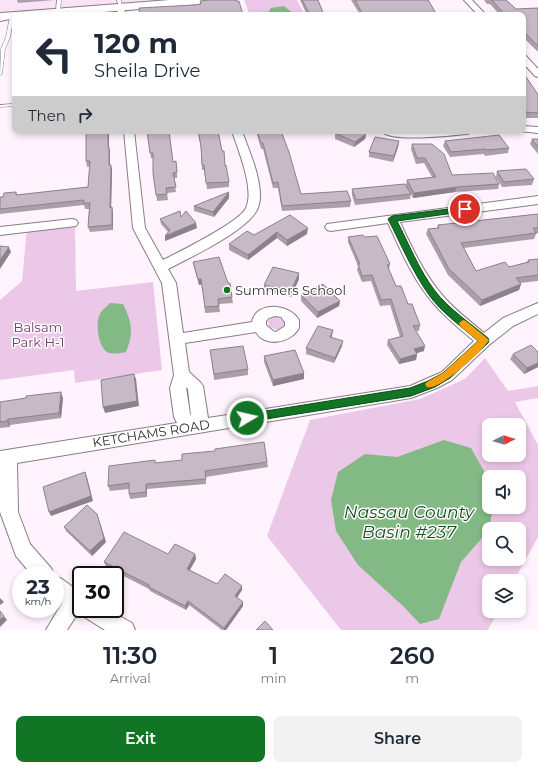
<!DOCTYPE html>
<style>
:root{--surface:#fff;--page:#f2f2f3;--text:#1f2937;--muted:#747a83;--accent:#127526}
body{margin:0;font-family:Montserrat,sans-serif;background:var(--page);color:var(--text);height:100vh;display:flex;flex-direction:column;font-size:15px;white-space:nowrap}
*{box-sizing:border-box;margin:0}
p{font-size:13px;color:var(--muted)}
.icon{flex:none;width:22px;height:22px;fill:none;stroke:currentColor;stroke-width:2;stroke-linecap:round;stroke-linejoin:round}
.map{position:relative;height:630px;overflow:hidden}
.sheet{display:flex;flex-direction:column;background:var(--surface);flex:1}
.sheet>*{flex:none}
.guide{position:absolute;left:12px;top:12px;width:514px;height:122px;border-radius:8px;box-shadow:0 2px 6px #0003;background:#fff;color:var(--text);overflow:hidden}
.needle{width:26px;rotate:85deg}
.controls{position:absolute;left:482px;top:418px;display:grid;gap:8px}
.controls a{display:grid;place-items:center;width:44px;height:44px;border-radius:8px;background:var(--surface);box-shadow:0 2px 6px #0003;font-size:20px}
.speed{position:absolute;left:12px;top:566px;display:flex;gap:8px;font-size:20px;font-weight:700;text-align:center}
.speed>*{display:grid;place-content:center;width:52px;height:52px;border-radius:50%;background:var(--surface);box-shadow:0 2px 6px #0003;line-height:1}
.speed small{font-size:10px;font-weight:400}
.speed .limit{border:2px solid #111;border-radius:6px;background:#fff;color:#111}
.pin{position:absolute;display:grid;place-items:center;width:34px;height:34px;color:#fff;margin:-17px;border:2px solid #fff;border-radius:50%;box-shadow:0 1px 4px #0007}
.me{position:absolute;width:44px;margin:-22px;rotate:81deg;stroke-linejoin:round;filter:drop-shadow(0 0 3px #0008)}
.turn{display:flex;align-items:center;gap:14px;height:84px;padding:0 16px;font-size:18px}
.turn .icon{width:52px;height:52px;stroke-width:2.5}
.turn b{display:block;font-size:28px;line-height:34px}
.then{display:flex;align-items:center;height:38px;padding:0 16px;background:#0003;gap:8px;font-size:15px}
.eta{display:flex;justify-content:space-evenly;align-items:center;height:68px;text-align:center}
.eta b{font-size:24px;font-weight:600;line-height:28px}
.button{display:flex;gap:8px;margin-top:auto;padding:8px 16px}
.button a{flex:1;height:46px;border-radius:8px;background:var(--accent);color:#fff;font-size:16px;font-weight:600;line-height:46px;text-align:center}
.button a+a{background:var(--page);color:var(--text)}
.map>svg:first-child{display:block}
</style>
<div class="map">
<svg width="538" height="630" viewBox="0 0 538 630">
<rect width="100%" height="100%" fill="#fff3fd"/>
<path fill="#f9e4f6" d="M0 0H187L0 14Z"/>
<path fill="#ecc8e8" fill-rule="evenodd" d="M244 0H297L305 15H250Z
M75 222 76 291 153 282 162 370 75 383 74 370 0 380V300L22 281 27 228Z
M274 317 280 318 284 320V326L277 330 269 327 268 321Z
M485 358 508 391 538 386V398L515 402 538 445V537L514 581H489V611H498L488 630H341L267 536 310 420 420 399 465 379ZM489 425H519V455H489ZM489 477H519V507H489ZM489 529H519V559H489Z"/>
<path fill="#83b985" d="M284 6 295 15 267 14 271 8Z
M110 303 123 304C132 322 134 333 126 352 120 353 113 355 107 352 98 346 95 323 100 314 102 310 107 306 110 303Z
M444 440 471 448 489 480V507H493L489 530 461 562 439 619 420 624 403 606 358 565 336 531 331 500 338 472 365 454 397 457Z"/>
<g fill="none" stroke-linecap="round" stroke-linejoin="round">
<defs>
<path id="lane" d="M57 0H61L60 12 58 13 56 12Z
M117 0H121L122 8 119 7Z
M12 15 14 16 10 37 5 49 2 74 0 75 1 49 6 37 10 16Z
M15 104V106L0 107V105Z"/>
<path id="street" d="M464 0H472L486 15H478Z
M118 5H124L125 15H117Z
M523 55 526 56 538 69V77L535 76 523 63Z
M523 126 538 127V133L519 131H523Z
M124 131H134L145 228 163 260C179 252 240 222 246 208 255 189 238 150 232 131H242C249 151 260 174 260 196 260 200 259 206 257 210 245 232 191 257 168 269L176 283 183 333 252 322C256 301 289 303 299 320V328C291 343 265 348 256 332L185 343 189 372 200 382 203 386 208 418 410 386 442 372 474 341C460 329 446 318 434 304 413 280 401 251 388 223L331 231 327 230 325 227 327 224 538 196V204L400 222C412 248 424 274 443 296 455 310 470 321 484 333L503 318 538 303V314L513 326 489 345 452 380 437 388 411 398 17 463 18 512 30 544 51 568 54 575H32L16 556 0 512V451L177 423 174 417 170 388 174 375 162 283 133 228ZM275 316 281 317 285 322V326L276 332 273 331 266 325V321L269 318ZM186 387 188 389 191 416 190 414Z
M381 131H473L468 134C452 135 391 143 381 131Z
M72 219 76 220 78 223 76 226 0 235V227Z
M55 576 62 579 81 593V609H107L132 623 135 630H105L78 613 67 630H46L62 603 55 598Z"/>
<path id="secondary" d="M170 0H220L214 3 66 15H15V18L0 21V13L15 12Z"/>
</defs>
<use href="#lane" stroke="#897c87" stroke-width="1"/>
<use href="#street" stroke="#897c87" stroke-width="2"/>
<use href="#secondary" stroke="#897c87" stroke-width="2"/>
<use href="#lane" fill="#fff" fill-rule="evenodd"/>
<use href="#street" fill="#fff" fill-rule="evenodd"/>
<use href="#secondary" fill="#fff" fill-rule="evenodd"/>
</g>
<path fill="#ac9faa" d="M17 0H55L18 3Z
M300 0H318L324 15H307Z
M351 0H428L437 15H331L359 13Z
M484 0H506L516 9 538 8V51H537L523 37V15H500L490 4H487Z
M523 74 538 95V118H524L523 116Z
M86 131H109V147L110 152V165L112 170 111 207H112L113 213V230L90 232 88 227 89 209H85L84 205 0 214V197H3L16 192 17 195 88 187 90 166 87 167 86 161Z
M147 131 173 162 177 167V178H174L176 192 167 193 168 200 157 201 153 173V158H151Z
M198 131H218L225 166 229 182V187L207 189 204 170H202L201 150Z
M256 131H281L301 194 351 201 350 207 282 211 278 188H273L263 149H261Z
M335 133 366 134 365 139 354 147 335 139Z
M532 139H538V154L530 144Z
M399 141 398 147 393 162 369 157V152Z
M445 141 509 148 508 153 485 156 484 154 450 157 443 146Z
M412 144 452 175 499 184 498 189 455 192 413 198 411 194 410 199 355 205 352 195V189L406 185 407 180 432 177 424 163 416 164 411 149Z
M497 171 534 179 532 185 502 187 496 177Z
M229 192V198L214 217 194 211V206Z
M538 214V233L536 234 534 239 464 248 476 271 509 267 527 262 528 260 538 259V281L520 283 521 284 519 290 480 306 448 275 426 234 428 229 437 228 438 225Z
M290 215 307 234 287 246 277 238 248 260 229 250V244L254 235Z
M181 217 197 228 165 241V236L168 232 161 224 160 219Z
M348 237H365L390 264 389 270 396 286 408 304 420 325 419 331H416L424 351 417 353 416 360 399 364 387 345 388 340 400 337 390 305 380 306 371 281 362 282 357 270 358 266 348 242Z
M193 262 232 297 233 303 219 304 220 312 205 313 202 284 199 285 194 267Z
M299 279 291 297 264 290V285Z
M301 295 340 301 339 306 317 318 301 301Z
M332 336V337L342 346 334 363 306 354V348Z
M538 352V367L524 374 510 359 513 354Z
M211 355 248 369V375L214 380Z
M264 356 304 379 273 386 264 362Z
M63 398 61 418 10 425V427L0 428V402Z
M267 462 268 467 206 477V484L147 489V497L130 499 129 494V489L110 491 108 486 155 463Z
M97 514 106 542 92 556 66 531 64 527Z
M168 554H195L196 559 190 570 217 584 242 590 237 598 243 606 226 630H222L189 605 186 610 150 591 149 589 106 567 104 562Z"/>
<path fill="#8c828b" d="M108 131 109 134V152L108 147Z
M366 134 365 139 354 147 355 142Z
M399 141 398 147 393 162 394 156Z
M109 147 110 152V170L109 165Z
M111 165 112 170 111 213 110 208Z
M457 187 455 192 413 198 414 193Z
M229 192V198L214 217 213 212Z
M112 207 113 213V230L112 225Z
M196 223 197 228 165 241V236Z
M308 228 307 234 287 246V240Z
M277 232V238L248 260V255Z
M9 247 11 252 0 269V260Z
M299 273V279L291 297V291Z
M198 279H201L202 284 199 285Z
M521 284 519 290 480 306 482 300Z
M340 301 339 306 317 318 318 312Z
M333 330 332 336 329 342 330 337Z
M343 341 342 346 334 363 335 358Z
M425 346 424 351 413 354 414 349Z
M417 354 416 360 399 364 400 359Z
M538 363V367L524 374 527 368Z
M304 373V379L273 386V380Z
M134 374 136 379 139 406 105 413 103 407Z
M61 392 63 398 61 418 59 413Z
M8 419 10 425V427L7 421Z
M85 472 87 477 93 501 51 516 49 512Z
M146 484 147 489V497L146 492Z
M97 514 106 542 92 556 90 551Z
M195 554 196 559 188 573 187 569Z
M242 586V590L235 600V596Z
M0 598 4 602 0 605Z
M188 601 189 605 186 610 185 606Z
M243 602V606L226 630H224V628Z
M4 616 7 620 0 627V620Z"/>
<path fill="#c8b9c6" stroke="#8c828b" d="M209 0H236V1H239L243 15H140L139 8 194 5 201 4 200 1Z
M302 0H318L324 15H310Z
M355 0H428L437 15H413L412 13 384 15H331L361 13 363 15Z
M492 0H506L516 9 538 8V46L523 31V15H505Z
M523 74H524L537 93 538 95V113L525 112 523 105Z
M86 131H108V147H109V165H111L110 208 112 207V225L88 227 90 203H83L84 200 0 209V197H3L4 193 16 192V195L88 187 90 161H86Z
M147 131H169L173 162 176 161 177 172 173 173 176 187 166 188 167 194 156 195 153 173V153H150Z
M198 131H218L222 151H224L225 166 226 165 229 182 206 183 204 165H202L201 146Z
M257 131H281L289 152 301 194 347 191 351 201 282 206 278 182 273 183 263 143H261Z
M339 131H359L366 134 355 142 335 133Z
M499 135 509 148 487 150 485 149 451 152 445 141Z
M375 137 399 141 394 156 369 152Z
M532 139H538V147Z
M412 144H432L444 154 452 175 493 173 499 184 457 187 414 193 407 180 436 177 425 158H417Z
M526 169 534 179 504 182 497 171Z
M405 184 411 194 356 200 352 189Z
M229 192 213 212 194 206Z
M180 211 181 217 186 211 196 223 165 236 170 230 160 219Z
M538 214V228H533L536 233 461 243 476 271 505 262 509 267 529 262 528 260 538 259V275L516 278 521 284 482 300 449 269 428 229 439 228 438 225Z
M290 215 308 228 287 240 277 232 248 255 229 244 247 231 254 235Z
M363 235 365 237 377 236 390 264 387 265 396 286H401L408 304H412L420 325 413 326 425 346 414 349 417 354 400 359 388 340 403 336 391 299 381 300 372 275 362 276 358 264H360L348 237Z
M0 246 9 247 0 260Z
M219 257 228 283H230L232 297 218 299 219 306 205 307 201 279H198L193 262Z
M273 267 299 273 291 291 264 285Z
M323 284 340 301 318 312 301 295Z
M318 326 333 330 330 337 343 341 335 358 306 348Z
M531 345 538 352V363L527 368 513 354Z
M243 346 248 369 214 374 210 350Z
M295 350 304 373 273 380 264 356Z
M134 374 137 401 103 407 101 380Z
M61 392 59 413 8 419 7 421 0 422V402L26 398V396Z
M264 442 267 462 205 471 206 479 146 484V492L129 494V483L108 486 109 466 155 460V463L182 460V454L215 451V449Z
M85 472 91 496 49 512 43 487Z
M87 505 97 514 104 538 90 551 64 527Z
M124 532 168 554 175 544 195 554 187 569 217 584 225 574 242 586 235 596 243 602 224 628 188 601 185 606 149 587V585L104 562Z
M0 611 4 616 0 620Z
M265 621 273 630H256Z"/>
<path fill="#127526" stroke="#0c4c19" d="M465 207 468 208V211L397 221C409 244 419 270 435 291 449 309 470 323 488 338L489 340 488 343 450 378 435 387 411 396 247 422 244 421 242 418 244 415 247 414 410 388 428 381 443 373 478 341C461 326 442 313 429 295 412 271 401 244 388 219L392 216Z"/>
<path fill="#f59e0b" d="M463 320 466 321 489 340C482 352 439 391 427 387L425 384 427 382 443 373 478 341 460 326 459 323Z"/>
<circle fill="#127526" stroke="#fff" stroke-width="1.5" cx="227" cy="290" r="4"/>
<g text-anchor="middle" stroke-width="3" stroke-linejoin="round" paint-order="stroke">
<g font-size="13" fill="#353034" stroke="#fff" text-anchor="start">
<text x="235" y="295">Summers School</text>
</g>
<g font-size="13" fill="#783774" stroke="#fff">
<text x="38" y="332">Balsam<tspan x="38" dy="15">Park H-1</tspan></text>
</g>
<g font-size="13" fill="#353034" stroke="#fff">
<text transform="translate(151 433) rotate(-9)" y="5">KETCHAMS ROAD</text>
</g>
<g font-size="17" font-style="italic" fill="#174f1e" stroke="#fff">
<text x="409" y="518">Nassau County<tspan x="409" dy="20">Basin #237</tspan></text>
</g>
</g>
</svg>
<div class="controls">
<a><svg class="needle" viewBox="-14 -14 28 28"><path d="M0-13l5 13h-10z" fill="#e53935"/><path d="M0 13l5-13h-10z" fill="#747a83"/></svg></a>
<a><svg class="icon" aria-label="sound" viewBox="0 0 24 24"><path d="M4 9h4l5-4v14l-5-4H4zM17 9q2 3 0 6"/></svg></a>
<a><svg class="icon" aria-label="search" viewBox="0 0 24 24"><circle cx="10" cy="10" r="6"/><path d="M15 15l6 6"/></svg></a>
<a><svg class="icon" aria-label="layers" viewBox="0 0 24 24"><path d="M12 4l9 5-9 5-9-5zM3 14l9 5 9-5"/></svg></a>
</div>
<div class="speed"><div>23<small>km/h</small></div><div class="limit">30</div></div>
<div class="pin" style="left:465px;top:209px;background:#d93025"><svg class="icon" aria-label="arrive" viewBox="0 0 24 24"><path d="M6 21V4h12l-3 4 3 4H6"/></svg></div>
<svg class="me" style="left:247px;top:418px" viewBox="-20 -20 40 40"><circle r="17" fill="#127526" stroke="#fff" stroke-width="3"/><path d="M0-11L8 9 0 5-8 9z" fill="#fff"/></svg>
<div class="guide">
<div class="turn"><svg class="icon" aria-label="left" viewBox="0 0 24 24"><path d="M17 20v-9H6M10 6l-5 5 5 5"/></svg><div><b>120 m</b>Sheila Drive</div></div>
<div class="then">Then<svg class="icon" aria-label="right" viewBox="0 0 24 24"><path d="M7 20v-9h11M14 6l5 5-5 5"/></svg></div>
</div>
</div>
<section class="sheet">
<div class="eta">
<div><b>11:30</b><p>Arrival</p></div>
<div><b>1</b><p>min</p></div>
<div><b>260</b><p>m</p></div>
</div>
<div class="button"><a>Exit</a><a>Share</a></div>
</section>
